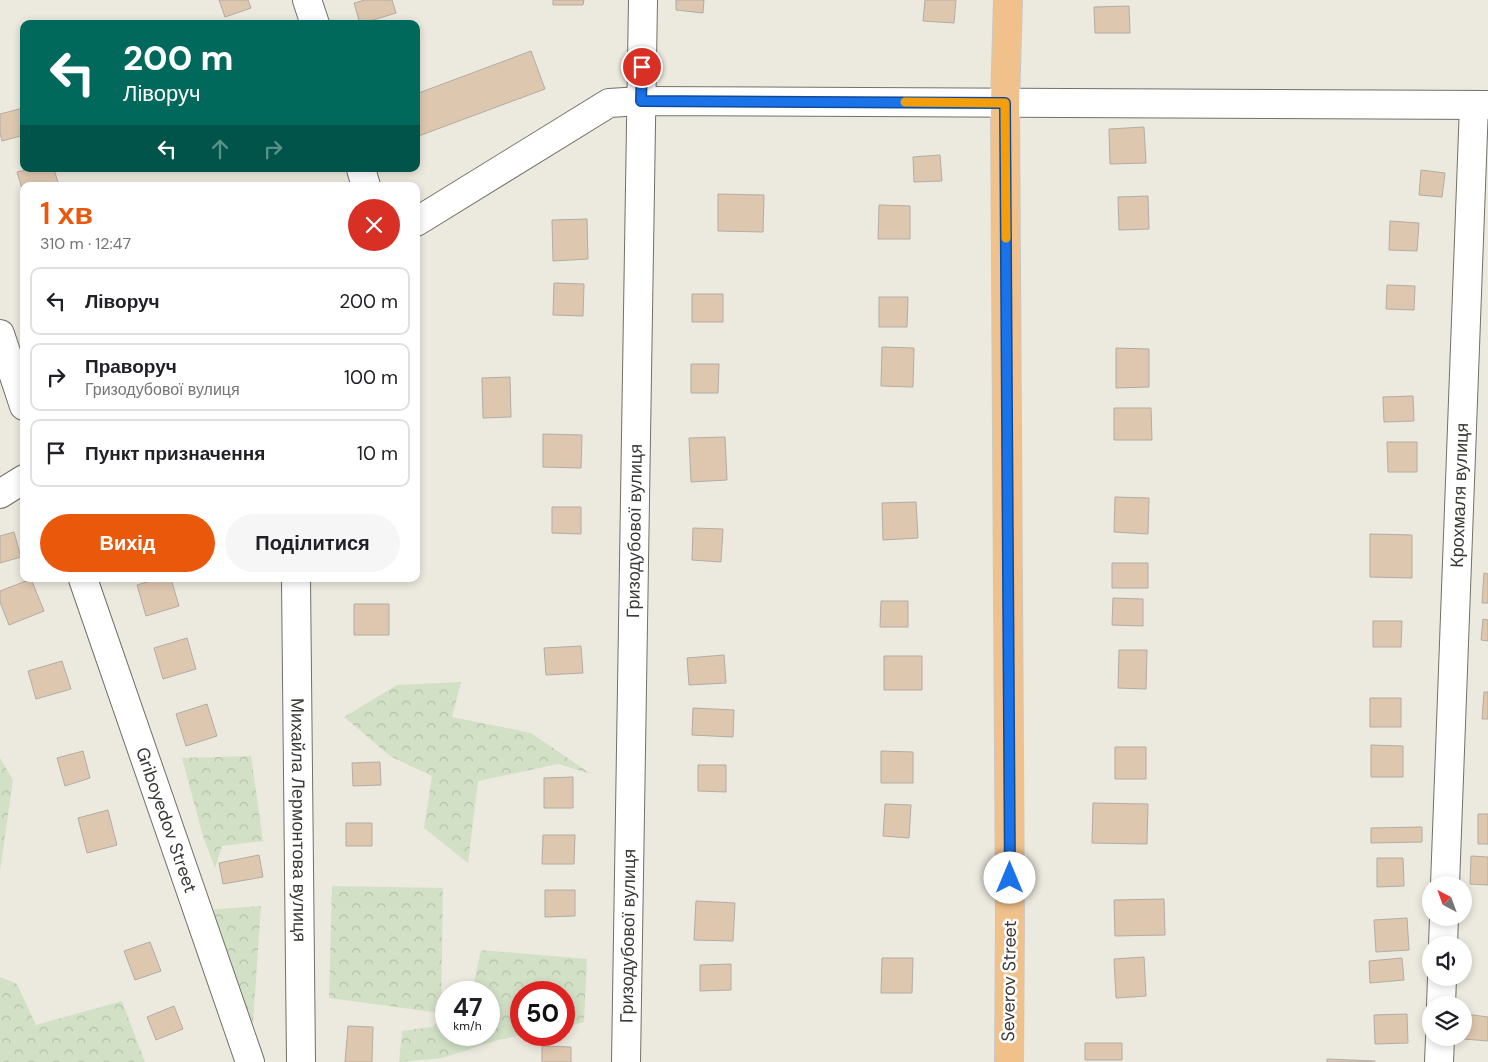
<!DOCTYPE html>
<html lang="uk">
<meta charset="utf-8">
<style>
:root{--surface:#fff;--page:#f6f6f6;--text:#202124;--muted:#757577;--line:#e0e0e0;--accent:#ea580c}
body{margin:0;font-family:"DM Sans",sans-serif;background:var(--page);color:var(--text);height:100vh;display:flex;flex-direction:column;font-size:19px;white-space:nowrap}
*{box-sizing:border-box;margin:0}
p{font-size:16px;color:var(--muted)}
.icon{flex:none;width:28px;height:28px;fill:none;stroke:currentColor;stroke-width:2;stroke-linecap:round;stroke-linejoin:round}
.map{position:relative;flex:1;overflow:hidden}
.sheet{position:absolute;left:20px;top:182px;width:400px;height:400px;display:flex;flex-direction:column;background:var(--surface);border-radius:10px;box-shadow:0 2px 8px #0003}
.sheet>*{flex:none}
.guide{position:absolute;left:20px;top:20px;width:400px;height:152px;border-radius:10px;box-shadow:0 2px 8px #0003;background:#00695c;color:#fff;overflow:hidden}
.needle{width:32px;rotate:319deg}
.controls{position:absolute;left:1422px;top:876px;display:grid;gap:10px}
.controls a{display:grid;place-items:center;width:50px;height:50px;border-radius:50%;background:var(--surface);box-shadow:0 2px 8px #0003;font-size:25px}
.speed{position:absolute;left:435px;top:981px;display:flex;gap:10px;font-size:25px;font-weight:700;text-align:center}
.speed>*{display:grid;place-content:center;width:65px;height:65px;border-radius:50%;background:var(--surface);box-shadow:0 2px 8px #0003;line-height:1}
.speed small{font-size:12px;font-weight:400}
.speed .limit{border:8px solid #d22;background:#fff;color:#111}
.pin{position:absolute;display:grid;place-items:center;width:42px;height:42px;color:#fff;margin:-21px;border:2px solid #fff;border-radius:50%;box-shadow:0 1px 5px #0007}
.me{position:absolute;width:55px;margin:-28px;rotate:0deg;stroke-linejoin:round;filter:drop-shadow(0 0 4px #0008)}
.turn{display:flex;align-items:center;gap:18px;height:105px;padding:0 20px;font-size:22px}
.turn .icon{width:65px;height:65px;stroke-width:2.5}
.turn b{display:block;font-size:35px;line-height:42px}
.lanes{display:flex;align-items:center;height:48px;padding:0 20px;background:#0003;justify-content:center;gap:25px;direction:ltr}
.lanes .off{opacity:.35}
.round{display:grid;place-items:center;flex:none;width:52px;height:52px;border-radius:26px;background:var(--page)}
.head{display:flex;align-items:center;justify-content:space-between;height:85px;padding:0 20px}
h1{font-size:30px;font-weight:600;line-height:38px;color:var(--accent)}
.button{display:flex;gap:10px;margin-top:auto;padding:10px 20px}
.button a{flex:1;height:58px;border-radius:30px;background:var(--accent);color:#fff;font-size:20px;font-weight:600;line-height:58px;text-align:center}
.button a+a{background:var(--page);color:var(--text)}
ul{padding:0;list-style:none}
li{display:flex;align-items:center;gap:15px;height:68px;margin:0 10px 8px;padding:0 10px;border:2px solid var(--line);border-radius:10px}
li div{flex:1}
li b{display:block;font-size:19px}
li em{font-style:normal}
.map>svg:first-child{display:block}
</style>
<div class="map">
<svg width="1488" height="1062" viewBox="0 0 1488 1062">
<defs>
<pattern id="forest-crowns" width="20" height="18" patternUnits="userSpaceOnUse" patternTransform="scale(1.25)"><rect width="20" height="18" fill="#d2e0c6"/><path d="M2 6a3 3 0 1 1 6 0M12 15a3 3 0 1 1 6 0" fill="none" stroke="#b5c1ab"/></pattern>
</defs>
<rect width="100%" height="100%" fill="#ece9de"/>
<path fill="url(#forest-crowns)" d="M461 682 452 717 531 733 591 774 558 764 478 781 468 863 424 828 432 776 390 756 344 717 397 685Z
M251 756 263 841 222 846 215 868 203 836 182 758Z
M0 758 13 780 0 871Z
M332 886 443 888 441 1013 329 998Z
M261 906 252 1037 207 910Z
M481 950 587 959 584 1022 564 1027V992H521L522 1035 498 1040 442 1058 399 1062 402 1031 432 1027 446 1013V1035H489V992H468L473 987Z
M0 977 17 984 36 1025 122 1001 145 1062H0Z"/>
<path fill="#dec7af" stroke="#b4aca4" d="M219 0H248L251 8 225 17Z
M365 0H392L396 13 360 24 354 3Z
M553 0H584L583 5H553Z
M676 0H704L703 13 676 10Z
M925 0H956L954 23 923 21Z
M1129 6 1130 33H1095L1094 7Z
M531 51 545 89 416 137V94Z
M23 108 24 135 2 141 0 133V114Z
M1144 127 1146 163 1110 164 1109 129Z
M940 155 942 181 914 182 913 157Z
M29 169H54L59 186H24V195L17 172Z
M1421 170 1445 173 1442 197 1419 195Z
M718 194 764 195 763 232 718 231Z
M1148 196 1149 229 1119 230 1118 197Z
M879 205 910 206V239H878Z
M587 219 588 259 553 261 552 220Z
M1390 221 1419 223 1417 251 1389 250Z
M554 283 584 284 583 316 553 315Z
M1387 285 1415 286 1414 310 1386 309Z
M692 294H723V322H692Z
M879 297H908L907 327H879Z
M882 347 914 348 913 387 881 386Z
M1116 348 1149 349V387L1116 388Z
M691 364H719L718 393H691Z
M510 377 511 417 483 418 482 378Z
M1413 396 1414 421 1384 422 1383 397Z
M1114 408H1151L1152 440H1114Z
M543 434 582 435 581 468 543 467Z
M725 437 727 480 691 482 689 438Z
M1387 442H1417V472H1388Z
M1115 497 1149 498 1148 534 1114 532Z
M916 502 918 538 883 540 882 503Z
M552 507H581V534L552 533Z
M693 528 723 529 721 562 692 560Z
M14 532 21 557 0 563V536Z
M1370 534 1412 535V578L1370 577Z
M1112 563H1148V588H1112Z
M1484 573 1488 574V603H1482Z
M31 579 44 611 9 625 0 602V591Z
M156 579H171L179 606 146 616 137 585Z
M1113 598 1143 599V626L1112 625Z
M881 601H908V627H880Z
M354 604H389V635H354Z
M1483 619 1488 620V641L1481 640Z
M1373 621H1402L1401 647H1373Z
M187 638 196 669 163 679 154 648Z
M581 646 583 673 546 675 544 648Z
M1119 650H1147L1146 689 1118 688Z
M724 655 726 683 689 685 687 658Z
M884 656H922V690H884Z
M62 661 71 689 36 699 28 671Z
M1484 692H1488V719H1482Z
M1370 698H1401V727H1370Z
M207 704 217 736 186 746 176 714Z
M693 708 734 710 733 737 692 735Z
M1371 745 1403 746V777H1371Z
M1115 747H1146V779H1115Z
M83 751 90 778 65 786 57 758Z
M881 751 913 752V783H881Z
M380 762 381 785 353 786 352 763Z
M698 765H726V792L698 791Z
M573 777V808H544V778Z
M1093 803 1148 804 1147 844 1092 843Z
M885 804 911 805 909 838 883 836Z
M108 810 117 845 87 853 78 818Z
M1478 814H1488V844H1478Z
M346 823H372V846H346Z
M1422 827V842L1371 843V828Z
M543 835H575L574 864H542Z
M259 855 263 877 223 884 219 863Z
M1471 856 1488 857V885L1470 884Z
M1377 858H1403L1404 886 1377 887Z
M545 890H575V916L545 917Z
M1164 899 1165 935 1115 936 1114 900Z
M696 901 735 903 733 941 694 940Z
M1407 918 1409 950 1376 952 1374 920Z
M150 942 161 971 135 980 124 951Z
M1144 957 1146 996 1116 998 1114 959Z
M882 958H913L912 993H881Z
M1402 958 1404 980 1370 983 1369 961Z
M731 964V990L700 991V965Z
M174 1006 183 1029 156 1040 147 1017Z
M1407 1014 1408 1043 1375 1044 1374 1015Z
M1466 1014 1488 1017V1041L1464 1039Z
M348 1026 373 1027 372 1062H345Z
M1085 1043H1122V1060H1085Z
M542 1046 571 1047V1062H542Z
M1327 1059 1375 1061V1062H1327Z"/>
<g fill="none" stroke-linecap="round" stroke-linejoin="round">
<defs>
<g id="minor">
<path d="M307 0 315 24"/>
<path d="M361 169 366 186"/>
<path d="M416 222 609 103 641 101 1488 105"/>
<path d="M0 334 24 406"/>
<path d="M0 494 24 479"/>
<path id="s1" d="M83 579 250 1062"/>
<path id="s2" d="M296 579 301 1062"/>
<path id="s3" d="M1445 885 1474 105"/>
<path d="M1443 945 1444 918"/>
<path d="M1441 1005 1442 978"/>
<path id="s4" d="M626 1062 643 0"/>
<path d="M1439 1062 1440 1038"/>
</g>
<path id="major" d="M1008 0 1005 103 1010 918 1009 1062"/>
</defs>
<use href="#minor" stroke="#737067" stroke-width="30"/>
<use href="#major" stroke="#c8c8c6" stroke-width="30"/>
<use href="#minor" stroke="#fff" stroke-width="28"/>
<use href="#major" stroke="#f1c18b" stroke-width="28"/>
</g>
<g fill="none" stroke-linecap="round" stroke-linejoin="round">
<defs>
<path id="route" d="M642 67 641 101 1005 103 1010 878"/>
</defs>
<use href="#route" stroke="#114b97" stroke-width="12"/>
<use href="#route" stroke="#1a73e8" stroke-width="9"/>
<path stroke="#f59e0b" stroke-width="9" d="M905 102 1005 103 1006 238"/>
</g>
<g text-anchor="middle" stroke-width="5" stroke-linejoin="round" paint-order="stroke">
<g font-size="18" fill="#3a3935" stroke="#fff">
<text dy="6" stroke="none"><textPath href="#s3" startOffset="390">Крохмаля вулиця</textPath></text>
<text dy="6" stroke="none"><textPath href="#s4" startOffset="531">Гризодубової вулиця</textPath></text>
<text dy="6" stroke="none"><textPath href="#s1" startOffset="255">Griboyedov Street</textPath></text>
<text dy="6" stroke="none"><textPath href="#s2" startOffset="241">Михайла Лермонтова вулиця</textPath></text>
<text dy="6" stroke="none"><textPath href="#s4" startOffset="126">Гризодубової вулиця</textPath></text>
<text transform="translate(1009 981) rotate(-89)" y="6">Severov Street</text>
</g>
</g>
</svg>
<div class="controls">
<a><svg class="needle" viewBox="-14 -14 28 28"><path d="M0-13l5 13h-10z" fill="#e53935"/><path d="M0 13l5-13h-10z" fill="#757577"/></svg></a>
<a><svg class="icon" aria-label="sound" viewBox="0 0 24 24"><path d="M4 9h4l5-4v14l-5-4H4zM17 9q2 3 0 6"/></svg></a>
<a><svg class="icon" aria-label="layers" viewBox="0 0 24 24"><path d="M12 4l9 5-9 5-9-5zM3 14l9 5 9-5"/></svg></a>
</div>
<div class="speed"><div>47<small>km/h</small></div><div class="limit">50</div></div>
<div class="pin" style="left:642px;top:67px;background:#d93025"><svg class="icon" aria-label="arrive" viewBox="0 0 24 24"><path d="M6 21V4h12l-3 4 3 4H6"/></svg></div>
<svg class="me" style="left:1010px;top:878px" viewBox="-20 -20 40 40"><circle r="19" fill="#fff"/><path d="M0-13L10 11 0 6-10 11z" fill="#1a73e8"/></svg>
<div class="guide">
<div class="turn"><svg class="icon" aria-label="left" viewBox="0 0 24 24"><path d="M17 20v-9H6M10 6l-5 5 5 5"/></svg><div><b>200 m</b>Ліворуч</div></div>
<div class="lanes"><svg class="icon" aria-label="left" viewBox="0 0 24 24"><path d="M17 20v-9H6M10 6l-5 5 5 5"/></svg><svg class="icon off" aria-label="ahead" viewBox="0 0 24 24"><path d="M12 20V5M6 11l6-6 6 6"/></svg><svg class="icon off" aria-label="right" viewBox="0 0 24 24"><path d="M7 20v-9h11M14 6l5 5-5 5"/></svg></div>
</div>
<section class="sheet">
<div class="head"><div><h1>1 хв</h1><p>310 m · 12:47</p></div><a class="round" style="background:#d93025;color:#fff"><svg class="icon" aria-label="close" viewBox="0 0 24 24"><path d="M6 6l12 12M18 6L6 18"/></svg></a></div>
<ul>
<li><svg class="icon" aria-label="left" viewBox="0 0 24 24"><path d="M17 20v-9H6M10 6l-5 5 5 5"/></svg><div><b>Ліворуч</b></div><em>200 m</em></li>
<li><svg class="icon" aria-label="right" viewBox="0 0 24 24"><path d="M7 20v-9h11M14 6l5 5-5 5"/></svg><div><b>Праворуч</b><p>Гризодубової вулиця</p></div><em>100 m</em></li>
<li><svg class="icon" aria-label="arrive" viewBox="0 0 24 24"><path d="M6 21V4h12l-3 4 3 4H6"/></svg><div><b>Пункт призначення</b></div><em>10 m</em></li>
</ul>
<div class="button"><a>Вихід</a><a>Поділитися</a></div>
</section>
</div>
